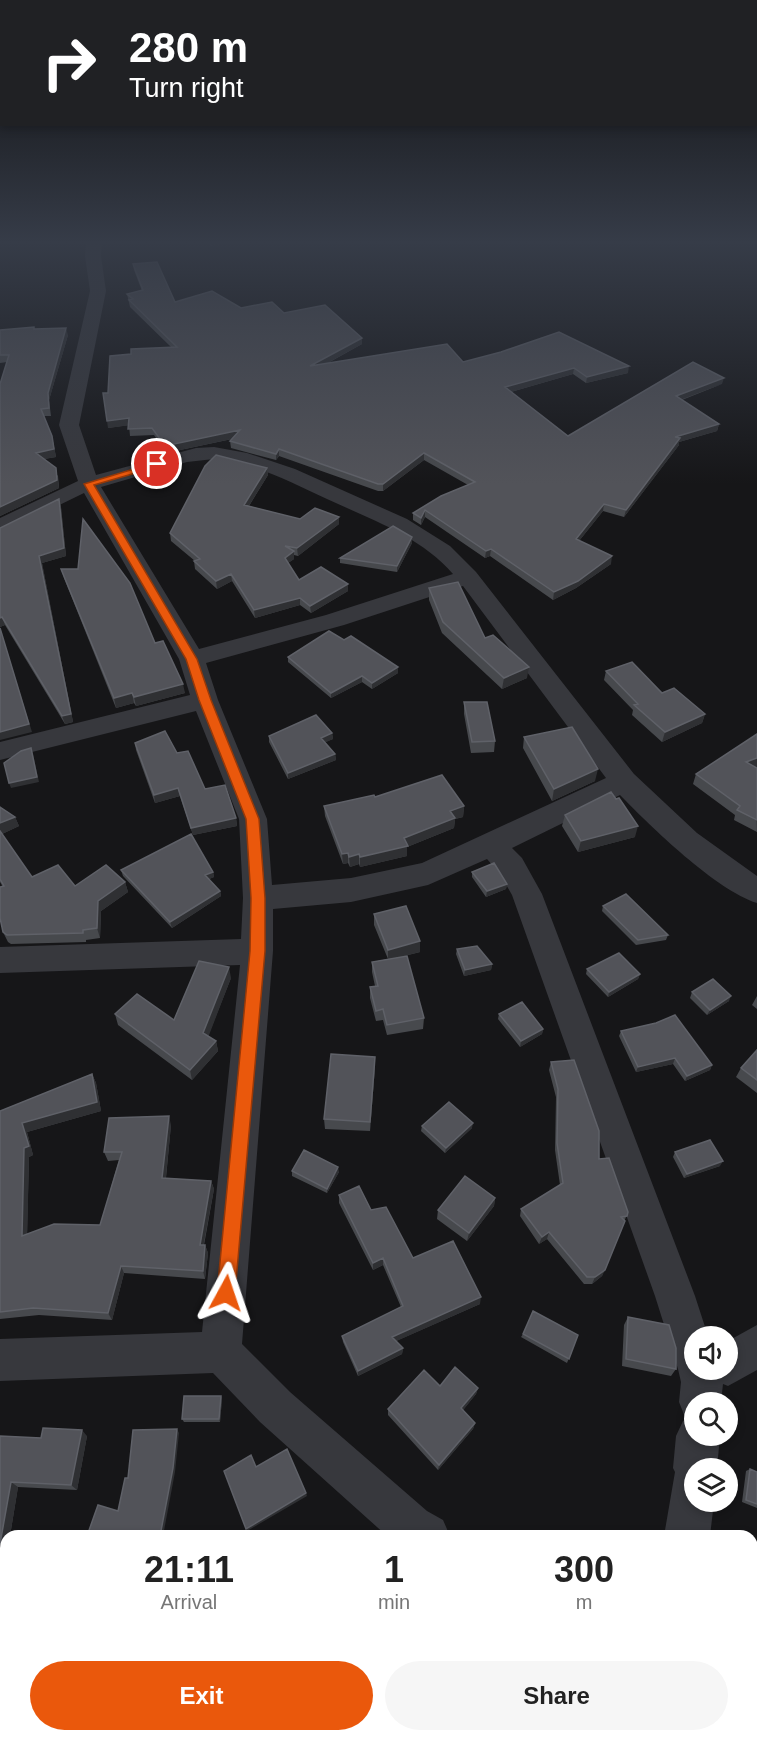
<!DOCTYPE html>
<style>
:root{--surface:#fff;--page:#f6f6f6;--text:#222;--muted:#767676;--accent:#ea580c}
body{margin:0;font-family:Helvetica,sans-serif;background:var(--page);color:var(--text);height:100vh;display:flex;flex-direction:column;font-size:22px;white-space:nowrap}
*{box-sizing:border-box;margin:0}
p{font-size:20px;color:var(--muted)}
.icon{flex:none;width:33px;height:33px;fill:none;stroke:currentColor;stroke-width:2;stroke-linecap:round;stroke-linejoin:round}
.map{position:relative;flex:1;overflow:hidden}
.drawer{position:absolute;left:0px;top:1530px;width:758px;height:212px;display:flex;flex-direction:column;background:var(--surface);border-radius:18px 18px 0 0;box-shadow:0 3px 9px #0003}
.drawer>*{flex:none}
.banner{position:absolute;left:0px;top:0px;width:758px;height:126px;box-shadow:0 3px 9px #0003;background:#202124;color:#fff;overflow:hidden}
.tools{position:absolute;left:684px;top:1326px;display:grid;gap:12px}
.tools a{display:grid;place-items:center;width:54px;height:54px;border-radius:50%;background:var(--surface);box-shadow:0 3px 9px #0003;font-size:30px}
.pin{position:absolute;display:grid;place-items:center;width:51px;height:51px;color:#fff;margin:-26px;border:3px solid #fff;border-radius:50%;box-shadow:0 2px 6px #0007}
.me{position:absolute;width:66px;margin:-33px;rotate:5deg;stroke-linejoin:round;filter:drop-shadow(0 0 4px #0008)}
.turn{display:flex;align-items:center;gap:21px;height:126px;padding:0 30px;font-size:27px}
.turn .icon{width:78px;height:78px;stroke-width:2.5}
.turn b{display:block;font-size:42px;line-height:51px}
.eta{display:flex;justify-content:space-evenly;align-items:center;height:102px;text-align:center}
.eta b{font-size:36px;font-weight:700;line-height:42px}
.cta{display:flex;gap:12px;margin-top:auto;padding:12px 30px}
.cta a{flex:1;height:69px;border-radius:36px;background:var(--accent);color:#fff;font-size:24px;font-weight:700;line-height:69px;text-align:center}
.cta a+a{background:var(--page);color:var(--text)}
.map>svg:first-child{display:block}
</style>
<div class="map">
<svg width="757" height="1741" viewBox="0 0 757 1741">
<rect width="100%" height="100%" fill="#161618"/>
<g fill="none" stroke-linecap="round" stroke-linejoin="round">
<path fill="#37383d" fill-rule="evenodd" d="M86 240H102L101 256 106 291 79 425 96 475 196 448 214 447 247 453 295 469 407 519 450 546 476 572 634 774 697 833 757 876V903C716 890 651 827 620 795L512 848 522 858 542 894 695 1296 708 1336H694V1370H728V1341L757 1325V1370L728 1386 723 1384 721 1402H694V1436H720L717 1468H694V1502H714L710 1536H664L675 1472 673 1468 676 1436 683 1421 688 1418 685 1417 679 1402 681 1382 678 1369 655 1296 512 895 500 874 487 859 428 885 351 902 273 909V951L242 1344 290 1392 427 1511 443 1520 450 1536H387L260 1422 213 1373 0 1381V1339L202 1332 240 965 0 973V947L241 939 243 898 239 819 196 711 0 760V742L190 695 179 659 84 493 0 534V518L78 481 59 425 90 291 85 256ZM214 459C255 463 290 482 327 499 372 520 420 536 453 574L326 615 199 649 101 487 187 462ZM463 586 606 778 422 863 351 878 272 885 267 819 218 700 206 663 344 625Z
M752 1673 757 1675V1726L752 1724Z
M661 1736H712L710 1741H659Z"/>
</g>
<path fill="#47494d" d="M133 264 175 302 241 308 284 313 362 344 328 363 463 362 501 352 628 373 586 383 573 374 511 392 568 436 722 384 682 400 719 424 717 431 679 442V445L624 517 603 511 579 541 611 564 576 588 553 600 490 556 485 558 425 517 421 525 413 520V513L468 485 424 460 383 491H378L279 456 276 460 231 448 230 441 232 439 166 453 154 435 130 436 129 425 108 428V393L131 354 171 347 130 307 127 294 142 291 134 270Z
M35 329 68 335 49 400 51 416H44L52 436 56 457 44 459 58 476 59 488 0 516V384L7 362 0 363V330Z
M267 468 268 475 249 506 300 519 339 517V524L298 556 294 555V559L288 563 299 580 348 591 311 613 300 605 255 618 232 581 217 589 195 569 194 561H195L171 541 170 533Z
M59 499 61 507 66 556 42 563 73 722 65 724 5 625 0 627V528Z
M412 537V543L397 572 340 563V558Z
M61 569 155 643 185 693 136 706 134 703 116 708 64 578Z
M429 588 485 638 527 678 502 689 442 633 429 600Z
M344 640 398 673 372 689 362 682 331 698 288 662V657Z
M606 671 705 714 702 723 662 742 632 715 633 710 604 680Z
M464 702 495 741 494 752 471 753 464 714Z
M332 733 333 739 325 742 335 754 336 760 288 779 269 742V736Z
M757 734 756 767 757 832 734 820 735 815 693 784 696 774Z
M524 737 595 781 552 801 523 748Z
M135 743 177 753 205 789 236 818 237 826 193 835 180 796 155 803 136 750Z
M375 797 464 806 463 817 455 819 454 828 407 847V856L360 867 359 864 350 867 348 863 343 864 325 816 324 806Z
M0 807 15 817 19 826 2 834 32 877 75 886 125 882 128 892 101 911 100 938 86 940V942L11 944 8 942 3 932V887L0 882Z
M565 815 635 837 578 852 562 826Z
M121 870 213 872 214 877 209 879 220 891 221 896 172 928 123 876Z
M472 872 507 884 506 889 486 897 472 877Z
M603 906 668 935 666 940 636 945 602 911Z
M374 914 420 941V952L400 957 424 1018 423 1029 387 1035 383 1020 376 1021 370 998V987L375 986 372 972V962L388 959 374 925Z
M457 949 492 964 491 970 464 976 456 954Z
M587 969 640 974 638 979 608 997 586 974Z
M231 978 208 1036 216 1041 218 1051 192 1080 118 1025 115 1014 174 1020Z
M692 992 729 1001 707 1015 690 998Z
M757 996V1009L752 1005Z
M499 1014 543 1029 542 1034 520 1047 498 1019Z
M621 1031 712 1065 710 1070 685 1081 673 1064 636 1072 619 1036Z
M757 1050V1093L736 1077 741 1068Z
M551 1062 599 1159 628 1212 602 1276 592 1284H584L547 1239 539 1244 520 1216 521 1209 560 1185 555 1150 556 1097 549 1070Z
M375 1067 370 1131 325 1129 324 1119Z
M92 1074 96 1083 101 1111 27 1132 33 1155 29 1157 27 1234 100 1225 119 1160 108 1161 104 1152 171 1125 166 1178 211 1181 214 1189 204 1245H205L208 1253 205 1279 124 1273 112 1320 39 1315 0 1319V1111Z
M422 1126 472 1128 445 1153 421 1131Z
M675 1152 720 1166 684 1178 673 1157Z
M292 1171 339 1172 327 1193 292 1176Z
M339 1195 371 1210 413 1258 480 1304 396 1341 403 1348 402 1354 358 1376 343 1342 342 1336 401 1307 383 1265 373 1270 339 1203Z
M495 1198 494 1206 467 1241 437 1219 438 1210Z
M628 1317 676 1369 671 1376 622 1366 624 1325Z
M523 1334 578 1335 567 1363 521 1337Z
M478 1388 476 1394 463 1410 475 1423 473 1429 438 1470 388 1415V1409Z
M221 1396 222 1399 220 1422H184L182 1419Z
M0 1436 41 1438 87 1436 77 1490 18 1487 10 1536H6V1558L3 1576 0 1577Z
M750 1469 757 1472V1508L742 1502 746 1471Z
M574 1736H649L643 1741H568Z"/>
<path fill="#2f3033" d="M212 240H252L210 246 209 241Z
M66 328 68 335 49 400 51 416 48 393Z
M362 338V344L311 372 310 366Z
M629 366 628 373 586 383 587 377Z
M574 368 573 374 504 394 505 387Z
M724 378 722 384 675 402 676 396Z
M129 418 131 425 108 428 107 421Z
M719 424 717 431 679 442V445L624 517 626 510 675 437Z
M240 430 241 437 166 453 165 446Z
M52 436 56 457 38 460 36 453Z
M279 449V456L276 460V454Z
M424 453V460L383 491V484Z
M56 468 59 488 0 516V507Z
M267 468 268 475 245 512 244 505Z
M59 499 61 507 66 556 42 563 73 722 65 724 62 716 39 556Z
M604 504 603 511 575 546 576 539Z
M425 510V517L421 525V518Z
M339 517V524L298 556 297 548Z
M412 537V543L397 572V566Z
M491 549 490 556 485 558 486 551Z
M294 551V559L285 565V558Z
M612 556 611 564 576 588 553 600 554 592Z
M231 574 232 581 217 589 216 581Z
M348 584V591L311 613 310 606Z
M300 598V605L255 618 254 610Z
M2 617 5 625 0 627V618Z
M0 628 32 732 0 740Z
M398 667V673L372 689V683Z
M529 667 527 678 502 689 504 678Z
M362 676V682L331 698V693Z
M183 684 185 693 136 706 134 697Z
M132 693 134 703 116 708 114 698Z
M705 714 702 723 662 742 665 732Z
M332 733 333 739 322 744 321 738Z
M31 748 33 754 39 782 11 788 9 783Z
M335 754 336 760 288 779V773Z
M757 758V767L742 772 746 762Z
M598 769 595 781 552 801 554 789Z
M178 788 180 796 155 803 154 795Z
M464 806 463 817 455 819 454 828 407 847V856L360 867V857L404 838 450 811Z
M15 817 19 826 0 835V823Z
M236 818 237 826 193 835 191 828Z
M638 826 635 837 578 852 581 841Z
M348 853V863L343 864 342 854Z
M359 854V864L350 867 349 857Z
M213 872 214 877 207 880 205 875Z
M125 882 128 892 101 911 100 938 97 928 98 901Z
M507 884 506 889 486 897 487 891Z
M220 891 221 896 172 928 170 922Z
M420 941V952L388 960V950Z
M492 964 491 970 464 976 465 970Z
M229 967 231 978 206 1043 203 1033Z
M640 974 638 979 608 997 609 992Z
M731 996 729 1001 707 1015 710 1010Z
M543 1029 542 1034 520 1047 521 1041Z
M216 1041 218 1051 192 1080 190 1070Z
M375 1057V1067L370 1131V1122Z
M675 1058 673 1064 636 1072 638 1067Z
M712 1065 710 1070 685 1081 687 1076Z
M92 1074 96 1083 101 1111 27 1132 33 1155 29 1157 27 1244 22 1236 24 1148 22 1123Z
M169 1116 171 1125 165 1186 162 1178Z
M473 1123 472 1128 445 1153 446 1148Z
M723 1161 720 1166 684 1178 687 1174Z
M338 1167 339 1172 327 1193V1189Z
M211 1181 214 1189 202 1253 200 1245Z
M495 1198 494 1206 467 1241 469 1233Z
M549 1232 547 1239 539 1244 542 1237Z
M205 1245 208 1253 205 1279 203 1271Z
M383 1258V1265L373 1270V1263Z
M121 1266 124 1273 112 1320 108 1313Z
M605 1270 602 1276 592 1284 595 1277Z
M481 1297 480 1304 392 1343V1337Z
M403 1348 402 1354 358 1376V1371Z
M478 1388 476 1394 460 1414 461 1408Z
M221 1396 222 1399 220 1422 219 1419Z
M475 1423 473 1429 438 1470 439 1465Z
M177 1429 179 1433 175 1472 163 1536H160Z
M82 1430 87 1436 77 1490 71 1485Z
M11 1482 18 1487 10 1536H6V1558L3 1576 0 1575V1544Z
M306 1493 307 1496 247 1531 246 1529Z
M31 1736H39L30 1741H21Z"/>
<path fill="#525359" stroke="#5f6168" stroke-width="1.5" d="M157 262 175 302 212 291 241 308 272 302 284 313 325 305 362 338 310 366 447 344 463 362 501 352 559 332 629 366 587 377 574 368 505 387 568 436 693 362 724 378 676 396 719 424 675 437 680 438 626 510 604 504 576 539 612 556 578 581 554 592 491 549 486 551 425 510 421 518 413 513 441 496 475 482 424 453 383 484H378L279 449 276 454 230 441 240 430 165 446 152 428 128 429 129 418 107 421 103 393H108L110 356 131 354V349L177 347 129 300 133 299 127 294 143 290 133 264Z
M34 327V329L66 328 48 393 49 408 41 409 52 436 54 449 36 453 56 468 57 480 0 507V384L9 355H0V330Z
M216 455 267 468 244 505 300 519 315 508 339 517 297 548 285 546 294 551 285 558 299 580 321 567 348 584 310 606 300 598 254 610 231 574 216 581 194 561 200 559 170 533 205 466Z
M59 499 64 548 39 556 71 714 62 716 2 617 0 618V528Z
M83 519 130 583 155 643 163 641 183 684 134 697 132 693 114 698 61 569H78Z
M393 526 412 537 397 566 340 558Z
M458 582 485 638 493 635 529 667 504 678 443 622 429 588Z
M0 628 29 724 0 732Z
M329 631 344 640 351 636 398 667 372 683 362 676 331 693 288 657Z
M632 662 662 693 674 688 705 714 665 732 634 705 638 704 606 671Z
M464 702H487L495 741 472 742Z
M316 715 332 733 321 738 335 754 288 773 269 736Z
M572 727 598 769 554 789 524 737Z
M165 731 177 753 188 751 205 789 225 785 236 818 191 828 178 788 154 795 135 743Z
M757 734V758L746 762 757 768V820L737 810 740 806 696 774Z
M31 748 37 777 9 783 4 763 21 751Z
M442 775 464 806 450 811 455 818 404 838 408 846 360 857 359 854 349 857 348 853 342 854 324 806 374 795 375 797Z
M611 792 616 799 619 798 638 826 581 841 565 815Z
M0 807 15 817 0 823Z
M0 831 32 877 58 865 75 886 106 865 125 882 98 901 97 928 83 930V933L7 935 3 932 0 918V887L4 886 0 879Z
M191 834 213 872 205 875 220 891 170 922 121 870Z
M494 863 507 884 487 891 472 872Z
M626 894 668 935 638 940 603 906Z
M406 906 420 941 388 950 374 914Z
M477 946 492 964 465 970 457 949Z
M619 953 640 974 609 992 587 969Z
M407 956 424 1018 387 1025 383 1009 376 1011 370 987 378 986 372 962Z
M199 961 229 967 203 1033 216 1041 190 1070 115 1014 137 994 174 1020Z
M713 979 731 996 710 1010 692 992Z
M522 1002 543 1029 521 1041 499 1014Z
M675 1015 712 1065 687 1076 675 1058 638 1067 621 1031 656 1023Z
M757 1050V1080L741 1068Z
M331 1054 375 1057 370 1122 324 1119Z
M574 1060 599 1131V1159L609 1158 628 1212 627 1216 621 1217 625 1221 605 1270 595 1277H587L549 1232 542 1237 521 1209 563 1183 557 1143 558 1089 551 1062Z
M92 1074 97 1102 22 1123 29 1146 24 1148 22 1236 54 1224 100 1225 122 1152H104L109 1118 169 1116 162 1178 211 1181 200 1245H205L203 1271 121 1266 108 1313 33 1308 0 1312V1111Z
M449 1102 473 1123 446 1148 422 1126Z
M710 1140 723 1161 687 1174 675 1152Z
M304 1150 338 1167 327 1189 292 1171Z
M465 1176 495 1198 469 1233 438 1210Z
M359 1186 371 1210 386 1207 413 1258 453 1241 481 1297 392 1337 403 1348 358 1371 342 1336 403 1306 383 1258 373 1263 339 1195Z
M533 1311 578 1335 569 1359 523 1334Z
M628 1317 669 1325 676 1348V1369L626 1359Z
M455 1367 478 1388 461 1408 475 1423 439 1465 388 1409 424 1370 440 1386Z
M184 1396H221L219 1419H182Z
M43 1428 82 1430 71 1485 11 1482 0 1544V1436L41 1438Z
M177 1429 173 1468 160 1536H87L98 1505 118 1511 125 1478H128L133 1430Z
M287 1449 306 1493 246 1529 224 1471 251 1455 256 1467Z
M750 1469 757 1472V1504L746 1500Z
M6 1677V1716L0 1688V1681Z
M10 1736H31L21 1741H11Z
M307 1736H498L501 1741H302Z
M577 1736H649L643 1741H571Z"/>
<linearGradient id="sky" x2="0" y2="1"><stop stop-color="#0c0c0d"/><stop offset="0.5" stop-color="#363c48"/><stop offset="1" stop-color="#363c48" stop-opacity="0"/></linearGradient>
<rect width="757" height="484" fill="url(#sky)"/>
<path fill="#ea580c" stroke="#983908" stroke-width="1.5" d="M157 462 162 464 160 466 94 485 197 659 211 700 259 819 265 898V951L235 1293 232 1300 226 1302 220 1300 217 1293 250 951 251 898 246 819 199 700 186 659 84 484Z"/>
</svg>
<div class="tools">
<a><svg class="icon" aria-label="sound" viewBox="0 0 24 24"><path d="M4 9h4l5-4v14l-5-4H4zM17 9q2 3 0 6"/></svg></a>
<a><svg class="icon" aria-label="search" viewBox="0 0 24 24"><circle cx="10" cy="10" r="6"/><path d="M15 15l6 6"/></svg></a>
<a><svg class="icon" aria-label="layers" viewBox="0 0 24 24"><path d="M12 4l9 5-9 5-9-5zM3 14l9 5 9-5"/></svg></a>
</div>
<div class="pin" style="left:157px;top:464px;background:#d93025"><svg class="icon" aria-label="arrive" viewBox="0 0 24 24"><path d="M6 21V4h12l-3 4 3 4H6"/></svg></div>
<svg class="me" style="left:226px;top:1293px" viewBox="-20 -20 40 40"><path d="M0-17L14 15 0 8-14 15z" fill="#ea580c" stroke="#fff" stroke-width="4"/></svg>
<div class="banner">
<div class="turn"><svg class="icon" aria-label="right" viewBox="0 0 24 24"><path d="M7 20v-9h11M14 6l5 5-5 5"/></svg><div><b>280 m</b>Turn right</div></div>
</div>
<section class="drawer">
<div class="eta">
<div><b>21:11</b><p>Arrival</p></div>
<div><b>1</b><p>min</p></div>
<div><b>300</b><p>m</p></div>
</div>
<div class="cta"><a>Exit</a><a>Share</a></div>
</section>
</div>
